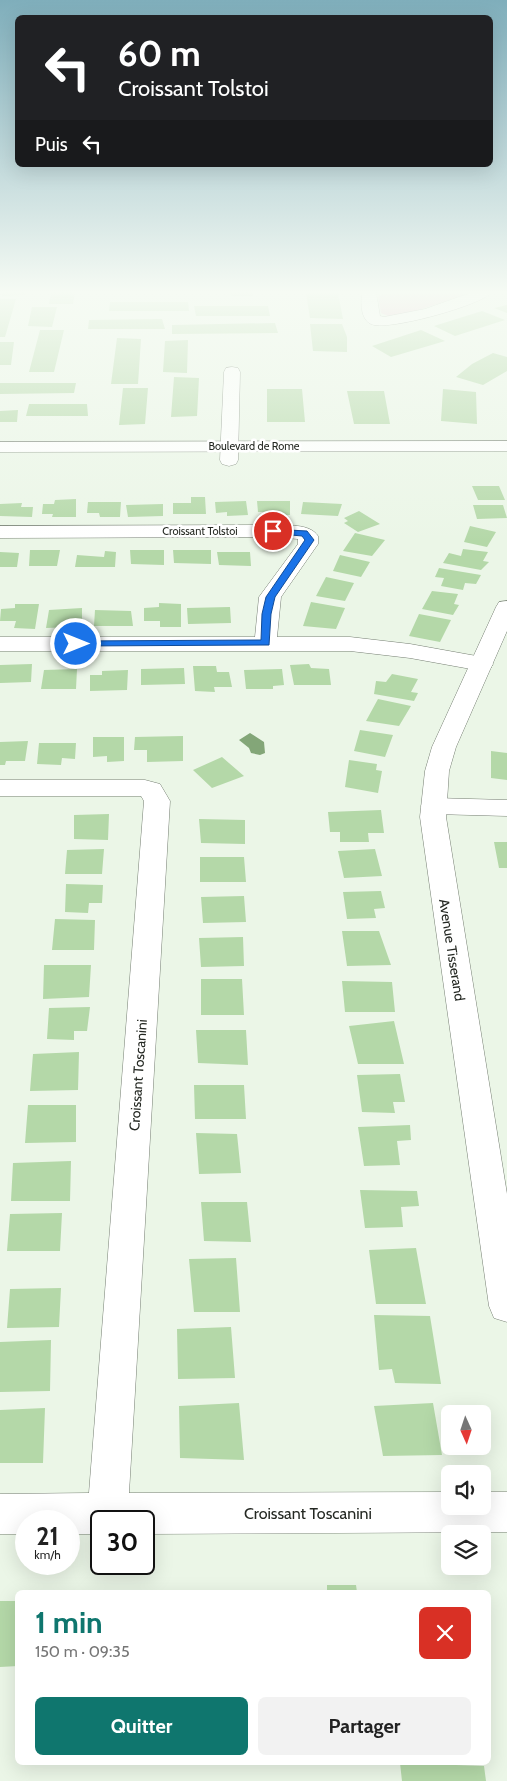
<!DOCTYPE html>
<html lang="fr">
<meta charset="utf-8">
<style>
:root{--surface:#fff;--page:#f2f2f2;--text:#222;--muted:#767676;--accent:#0f766e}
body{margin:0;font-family:Cabin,sans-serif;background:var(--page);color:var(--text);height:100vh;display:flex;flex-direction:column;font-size:19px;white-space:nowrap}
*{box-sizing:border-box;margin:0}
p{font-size:16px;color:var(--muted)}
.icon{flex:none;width:28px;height:28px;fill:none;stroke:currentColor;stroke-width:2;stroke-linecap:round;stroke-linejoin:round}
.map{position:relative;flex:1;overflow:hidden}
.drawer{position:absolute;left:15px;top:1590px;width:476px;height:175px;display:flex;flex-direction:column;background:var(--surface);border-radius:8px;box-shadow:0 5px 20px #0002}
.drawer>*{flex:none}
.hud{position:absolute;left:15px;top:15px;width:478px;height:152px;border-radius:8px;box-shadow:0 5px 20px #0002;background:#202124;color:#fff;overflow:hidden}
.needle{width:32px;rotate:177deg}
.fabs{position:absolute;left:441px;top:1405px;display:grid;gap:10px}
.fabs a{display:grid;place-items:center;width:50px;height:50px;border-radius:8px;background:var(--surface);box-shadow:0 5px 20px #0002;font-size:25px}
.speed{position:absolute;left:15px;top:1510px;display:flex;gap:10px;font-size:25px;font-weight:700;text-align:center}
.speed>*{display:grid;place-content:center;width:65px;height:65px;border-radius:50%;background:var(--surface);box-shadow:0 5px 20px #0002;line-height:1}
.speed small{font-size:12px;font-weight:400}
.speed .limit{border:2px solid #111;border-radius:8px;background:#fff;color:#111}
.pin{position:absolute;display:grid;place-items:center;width:42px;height:42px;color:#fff;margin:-21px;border:2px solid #fff;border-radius:50%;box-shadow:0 1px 5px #0007}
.me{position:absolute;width:55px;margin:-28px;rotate:90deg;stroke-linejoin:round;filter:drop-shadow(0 0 4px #0008)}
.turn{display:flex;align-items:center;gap:18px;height:105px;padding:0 20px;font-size:22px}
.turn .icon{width:65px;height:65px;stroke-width:2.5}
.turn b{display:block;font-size:35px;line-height:42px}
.then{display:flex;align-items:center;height:48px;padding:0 20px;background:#0003;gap:10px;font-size:19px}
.round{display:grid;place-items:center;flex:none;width:52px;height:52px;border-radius:8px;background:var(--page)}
.headline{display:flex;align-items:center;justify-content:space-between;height:85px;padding:0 20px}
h1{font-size:30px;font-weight:700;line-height:38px;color:var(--accent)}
.action{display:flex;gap:10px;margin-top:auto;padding:10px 20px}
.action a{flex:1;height:58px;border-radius:8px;background:var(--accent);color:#fff;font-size:20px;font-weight:700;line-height:58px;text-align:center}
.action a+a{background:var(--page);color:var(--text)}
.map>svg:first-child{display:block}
</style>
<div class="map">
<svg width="507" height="1781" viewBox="0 0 507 1781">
<rect width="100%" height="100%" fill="#ebf6e7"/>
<path fill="#ecb8cb" d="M390 293H464L468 294 400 316 390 317 381 313 378 296Z"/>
<path fill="#83a678" d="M250 733 264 742 265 753 260 755 251 753 249 748 239 740Z"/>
<path fill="#b4d8a8" d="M3 292H27L26 295 2 296Z
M51 292H75L73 304H49Z
M230 292H253V296H231Z
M306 293H338L343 319 310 318Z
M0 299H16L5 337H0Z
M110 302H188L189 311H109Z
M507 305V313L494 308Z
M194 306H268L270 316H196Z
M32 307H57L52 327 28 326Z
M482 311 505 320 455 336 434 326Z
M162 319 165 329H88L89 320Z
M275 323 278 333 172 334V325Z
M310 324H342L347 337V352L313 351Z
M40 330H64L54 372H29Z
M421 330 445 341 391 357 372 346Z
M117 338 141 339 138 384H111Z
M188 340 187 373 163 372 165 341Z
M0 342H14L11 365H0Z
M493 353 507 357V371L483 385 456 377 472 364Z
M174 377 199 378 197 416 171 417Z
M0 383H76L74 393 0 394Z
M123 388H148L145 424 119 425Z
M267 389H302L305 422H267Z
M443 389 476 392 477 424 441 421Z
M347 391H384L390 424H354Z
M29 404H87L88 416H26Z
M18 410 17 422H0V411Z
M472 486H499L505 500H478Z
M191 497H205L206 514H173V503H191Z
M76 499V517H52L53 514H42L43 504H54L55 500Z
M246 501 248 515 227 516V512L216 513 215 502Z
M257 501H290V515H270L269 512H258Z
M88 502H121L120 517H100L99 513H87Z
M303 502 342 504 338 516 301 514Z
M22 503 21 507H33L32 517 0 516V504Z
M163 504V516L128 517 126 505Z
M473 505H503L507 518 477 519Z
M359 511 380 524 358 532 344 523 348 521 344 518Z
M470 526 496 532 487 547 464 542Z
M355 533 385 540 372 556 343 551Z
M463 549 488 552 483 561 489 562 481 570 443 563 449 553 461 556Z
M30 550H60L57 566H29Z
M130 550H164V565L131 564Z
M173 550H211V564L174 563Z
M105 551 116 552 115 567H75L77 555 104 557Z
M0 552 19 553 17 567H0Z
M217 552H250L251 566 219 565Z
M340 555 370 562 361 577 333 571Z
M439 568 481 575 476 584 465 583 463 590 441 586 444 578 435 577Z
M326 577 354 583 345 601 316 596Z
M432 591 458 594 454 604 459 605 453 615 422 609Z
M311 602 345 608 336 629 303 626Z
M159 603 181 604V627H160V621H144V608L159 607Z
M15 604H39L35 629 14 628 16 621H0L1 609 15 608Z
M230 607 231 623 188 624 187 608Z
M82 608V623H73L72 627 46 628 49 610Z
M95 610 131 611 133 626H94Z
M419 614 451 620 440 642 409 636Z
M32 664 31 682 0 683V665Z
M309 664 311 668 329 669 331 685H294L290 665Z
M193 666H216L217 672H229L232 687H214L215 692 195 691Z
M184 668 185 684 141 685V669Z
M77 669 76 689H41L44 670Z
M282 669 284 685 273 686V689H246L244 670Z
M128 670 127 690 90 691V675H102V671Z
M392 674 418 679 411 692 418 693 414 701 374 694 376 681 386 682Z
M378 699 411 706 399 726 366 721Z
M360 730 393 735 385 757 354 751Z
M183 736V761L147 762V750H134L135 737Z
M93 737H124V761L107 762V756L93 757Z
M28 741 25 761H6L5 765H0V742Z
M39 743H76L75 759 62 758 61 765 37 764Z
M491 751 507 753V780L491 778Z
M222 757 244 776 212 788 193 770Z
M349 760 377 764 376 770 382 771 378 793 345 787Z
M381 810 384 833H368L369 842H340V832H330L328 812Z
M109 814 108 840 74 839V815Z
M199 819 245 820V844L201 843Z
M494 842H507V868H499Z
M104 849 102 874H65L67 850Z
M375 849 382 876 344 878 338 851Z
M200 857H244L246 882H200Z
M66 884 103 885 102 903H89L88 913 65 912Z
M381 891 385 908 374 909 376 918 347 919 343 892Z
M244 896 246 922 203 923 201 897Z
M55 919 95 920 94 950H52Z
M342 931H379L391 965 347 966Z
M243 937 244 966 201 967 199 938Z
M44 965H91L89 997 43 999Z
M201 979H242L244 1015H201Z
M342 981 392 982 395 1012H345Z
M90 1007 87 1031H74V1040L47 1039 49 1008Z
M394 1021 404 1064H358L349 1026Z
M196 1030H246L248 1065 198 1063Z
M79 1052 78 1090 30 1091 33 1054Z
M400 1074 405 1102H393L395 1113 362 1112 357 1075Z
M194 1085H244L246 1119H195Z
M28 1105H76V1142L25 1143Z
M410 1125 411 1140 397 1141 400 1165 364 1166 358 1127Z
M196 1133 237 1134 241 1173 199 1174Z
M71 1161 70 1201H11L13 1163Z
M360 1190 417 1191 419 1206 401 1207 403 1227 365 1228Z
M201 1202H247L251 1242 204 1241Z
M62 1213 60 1251H7L10 1214Z
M416 1248 426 1304H376L369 1250Z
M236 1258 240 1312H194L189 1259Z
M61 1288 59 1327 7 1328 10 1289Z
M374 1315 430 1316 441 1384 395 1383 392 1369 379 1370Z
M231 1327 235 1378 178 1379 177 1329Z
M51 1340 50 1391 0 1392V1342Z
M239 1403 244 1460 180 1458 179 1406Z
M433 1403 442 1455 383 1456 374 1406Z
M45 1408 43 1463H0V1410Z
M327 1585H356L357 1592H327Z
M0 1601H18V1666L0 1667Z
M400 1763 484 1766 486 1781H402Z"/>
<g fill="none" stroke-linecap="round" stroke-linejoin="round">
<defs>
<path id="street" d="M362 292H376L380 316 384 317 425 309 473 292H492C483 305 385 332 371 324 360 319 361 302 362 292Z
M232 367 238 368 240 372 238 460 236 464 229 466 222 464 220 460 224 372 226 368Z
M273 525C288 526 309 523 318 536V544L281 597 277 637H350L410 644 482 657 490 659 493 664 490 669 482 671 410 658 350 651H0V637H255L259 597 298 544V539L273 537 0 538V526Z
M0 780H145L160 784 170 801 129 1493 450 1492V1506H482V1492H507V1532L144 1534V1521H101V1534H69V1521H26V1534H0V1494L89 1493 144 801 141 796H0Z
M434 798 507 800V816L434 814 425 812 421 806 425 800Z"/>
<path id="secondary" d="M507 441V451L0 452V442Z
M507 601V631L456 747 449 771 446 817 507 1194V1322L494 1318 489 1306 420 817 425 771 432 747 496 607 499 602Z"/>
</defs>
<use href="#street" stroke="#767f73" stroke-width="1"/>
<use href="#secondary" stroke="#767f73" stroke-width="1"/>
<use href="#street" fill="#fff" fill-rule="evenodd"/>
<use href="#secondary" fill="#fff" fill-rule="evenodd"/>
</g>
<linearGradient id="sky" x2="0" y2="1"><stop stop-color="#7faebb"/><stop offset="0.54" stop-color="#f6fbf4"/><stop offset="1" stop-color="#f6fbf4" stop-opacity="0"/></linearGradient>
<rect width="507" height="541" fill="url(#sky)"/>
<path fill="#1a73e8" stroke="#114b97" d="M270 529 307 531 314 540 275 597 271 614 269 645 76 646 71 644 76 641 261 640 262 614 266 597 305 540 302 536 270 533Z"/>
<g text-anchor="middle" stroke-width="5" stroke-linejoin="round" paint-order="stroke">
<g font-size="11" fill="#242822" stroke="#fff">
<text x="254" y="450">Boulevard de Rome</text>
<text x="200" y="535">Croissant Tolstoi</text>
</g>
<g font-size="14" fill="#242822" stroke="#fff">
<text transform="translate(452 950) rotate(81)" y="5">Avenue Tisserand</text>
<text transform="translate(138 1075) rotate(-86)" y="5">Croissant Toscanini</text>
</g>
<g font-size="16" fill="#242822" stroke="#fff">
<text x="308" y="1519">Croissant Toscanini</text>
</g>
</g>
</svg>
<div class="fabs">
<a><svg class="needle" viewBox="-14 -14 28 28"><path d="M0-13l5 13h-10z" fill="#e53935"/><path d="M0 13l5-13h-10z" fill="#767676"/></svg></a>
<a><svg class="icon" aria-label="sound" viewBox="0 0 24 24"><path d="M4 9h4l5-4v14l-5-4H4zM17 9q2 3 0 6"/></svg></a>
<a><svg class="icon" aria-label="layers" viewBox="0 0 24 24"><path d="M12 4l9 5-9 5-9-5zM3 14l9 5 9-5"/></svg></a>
</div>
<div class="speed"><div>21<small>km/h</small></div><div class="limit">30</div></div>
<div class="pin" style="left:273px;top:531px;background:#d93025"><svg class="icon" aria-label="arrive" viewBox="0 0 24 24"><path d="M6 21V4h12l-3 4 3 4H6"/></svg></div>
<svg class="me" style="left:76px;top:644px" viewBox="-20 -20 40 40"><circle r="17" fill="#1a73e8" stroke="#fff" stroke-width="3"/><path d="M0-11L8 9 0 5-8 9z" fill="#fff"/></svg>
<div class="hud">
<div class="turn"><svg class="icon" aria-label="left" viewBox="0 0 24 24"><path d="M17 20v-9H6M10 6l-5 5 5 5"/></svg><div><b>60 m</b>Croissant Tolstoi</div></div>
<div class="then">Puis<svg class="icon" aria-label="left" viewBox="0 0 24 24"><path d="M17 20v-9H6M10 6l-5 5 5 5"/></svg></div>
</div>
<section class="drawer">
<div class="headline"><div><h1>1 min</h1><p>150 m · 09:35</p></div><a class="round" style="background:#d93025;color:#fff"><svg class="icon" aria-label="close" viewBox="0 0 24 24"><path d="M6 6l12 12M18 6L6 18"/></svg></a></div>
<div class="action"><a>Quitter</a><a>Partager</a></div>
</section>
</div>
